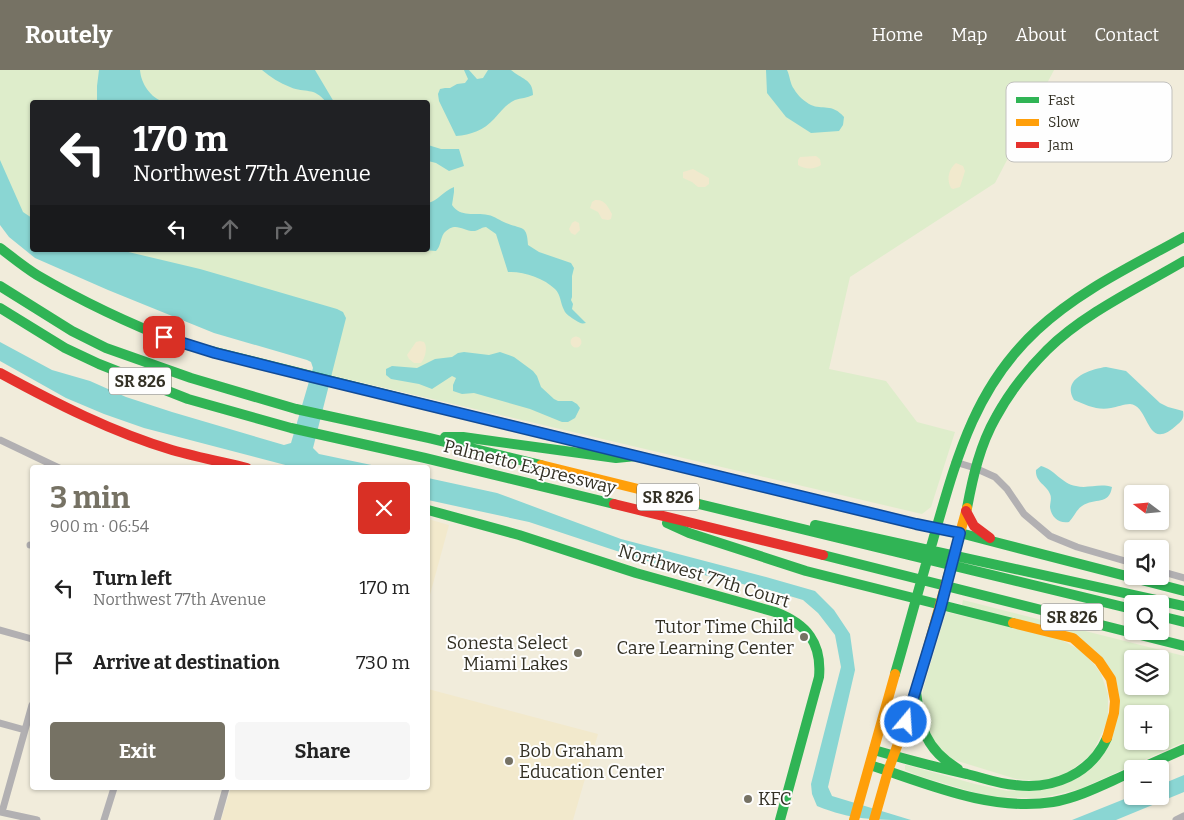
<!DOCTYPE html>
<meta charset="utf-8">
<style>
:root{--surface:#fff;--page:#f6f6f6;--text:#222;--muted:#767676;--accent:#767264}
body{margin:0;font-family:Bitter,serif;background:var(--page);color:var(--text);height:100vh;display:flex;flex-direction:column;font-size:19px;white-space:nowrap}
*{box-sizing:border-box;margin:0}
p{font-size:16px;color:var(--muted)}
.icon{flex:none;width:28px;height:28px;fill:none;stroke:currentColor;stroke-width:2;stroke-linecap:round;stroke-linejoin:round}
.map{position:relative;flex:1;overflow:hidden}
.drawer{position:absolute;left:30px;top:395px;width:400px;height:325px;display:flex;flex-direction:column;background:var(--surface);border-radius:5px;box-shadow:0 1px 4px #0004}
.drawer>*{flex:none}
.hud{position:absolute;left:30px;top:30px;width:400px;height:152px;border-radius:5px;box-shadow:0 1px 4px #0004;background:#202124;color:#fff;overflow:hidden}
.needle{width:32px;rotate:286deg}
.buttons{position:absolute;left:1124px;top:415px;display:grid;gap:10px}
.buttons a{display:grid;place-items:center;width:45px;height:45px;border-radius:5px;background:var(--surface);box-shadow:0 1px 4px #0004;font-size:25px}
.pin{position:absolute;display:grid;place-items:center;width:42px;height:42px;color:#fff;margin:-21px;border-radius:10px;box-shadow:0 2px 8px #0006}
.me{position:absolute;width:55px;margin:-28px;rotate:18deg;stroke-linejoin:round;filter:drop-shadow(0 0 4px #0008)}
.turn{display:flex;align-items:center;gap:18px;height:105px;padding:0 20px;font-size:22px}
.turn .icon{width:65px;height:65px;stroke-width:2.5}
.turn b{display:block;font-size:35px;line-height:42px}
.lanes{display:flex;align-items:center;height:48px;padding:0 20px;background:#0003;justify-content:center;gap:25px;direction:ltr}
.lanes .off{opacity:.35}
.round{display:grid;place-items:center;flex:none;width:52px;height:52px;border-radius:5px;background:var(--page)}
.headline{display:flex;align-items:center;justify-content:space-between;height:85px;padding:0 20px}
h1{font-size:30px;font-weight:700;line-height:38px;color:var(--accent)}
.action{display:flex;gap:10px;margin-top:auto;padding:10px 20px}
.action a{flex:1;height:58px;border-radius:5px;background:var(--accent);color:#fff;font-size:20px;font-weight:700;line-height:58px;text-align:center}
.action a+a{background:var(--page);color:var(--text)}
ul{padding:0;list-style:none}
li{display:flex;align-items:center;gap:15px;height:75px;padding:0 20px}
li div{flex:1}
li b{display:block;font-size:19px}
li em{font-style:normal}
header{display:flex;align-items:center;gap:30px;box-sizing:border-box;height:70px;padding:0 25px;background:var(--accent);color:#fff}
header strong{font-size:24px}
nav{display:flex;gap:28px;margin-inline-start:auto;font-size:18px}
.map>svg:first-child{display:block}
</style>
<header>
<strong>Routely</strong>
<nav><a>Home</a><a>Map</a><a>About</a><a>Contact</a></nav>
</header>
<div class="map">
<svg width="1184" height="750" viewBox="0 0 1184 750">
<rect width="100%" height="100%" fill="#f1ecdb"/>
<path fill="#f2e9cc" d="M428 449 449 455 428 532Z
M428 619 598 664 573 750H221L231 718H428Z"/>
<path fill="#deedcb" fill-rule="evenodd" d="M0 0H1054L995 113 850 207 829 299 886 311 917 352 955 362 931 437 922 444 330 305 343 245 103 180H428V32H32V152L19 141 0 93Z
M963 530 1184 586V672L1080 719 1041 728 990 727 919 706 905 700V695L910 696 975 714 1008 721 1072 711 1118 646 1095 580 962 535ZM1132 589H1160V616H1132ZM1132 644H1160V671H1132Z
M946 542 1060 569 1080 580 1094 594 1101 604 1108 624V650L1092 684 1065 705 1039 711 1016 709 948 688 934 674 921 643 923 619Z"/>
<path fill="#f1e9cd" d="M816 86 820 89 821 95C814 100 804 99 798 95V90L800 87Z
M956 93 963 96 965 101 960 117 953 119 951 118C946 109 949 99 956 93Z
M693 99 709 108V114L705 117H698L692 112 683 108V102Z
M595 130C605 129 608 137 612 144L611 149 608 150 602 149 598 142 590 138 592 132Z
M575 151 579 153 580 160 575 165 571 163 569 159 572 153Z
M570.5 272a5.5 5.5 0 1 1 11 0a5.5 5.5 0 1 1-11 0Z
M420 271 424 272C428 277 425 289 421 293H414L409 289 407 285 416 272Z"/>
<path fill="#8ad6d3" d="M99 0H140C141 14 151 28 164 32H97V16Z
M262 0H315L334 32H326C313 16 306 24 290 17 280 13 270 7 262 0Z
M464 0H469L477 9 483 8 488 0H511C521 9 533 9 533 25 527 28 521 28 515 30 506 34 501 42 494 49 484 60 471 65 456 66L439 31 438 24 440 19 445 18H450L457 14 465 13 468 9Z
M766 0H787C790 6 790 14 794 19 797 25 805 32 811 35 822 40 832 33 844 47L843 55 839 61 811 63 786 47 767 23Z
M428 75 441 79H459L464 96 449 101 436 93 428 91Z
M0 90 23 142 32 148V180H120L200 199 337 239 343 242 346 248 313 378 319 384 381 397H293L144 358 104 344 66 328 0 291V272L52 300 90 311 126 327 172 342 284 375 291 373 313 298 311 292 307 290 214 263 108 220 35 188 9 167 0 155Z
M454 117V122L452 135C461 148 474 142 488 145 495 146 500 151 506 153 522 160 527 154 528 175L539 182 571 193 574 198 572 206V227L571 230 573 234 572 239 586 253C581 254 580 253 575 250 571 247 566 245 564 240 560 232 561 225 555 219 544 208 523 201 508 202L496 164 486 157C482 157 479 160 475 161 463 162 456 150 444 163 440 169 441 176 436 181L423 180H428V133C439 130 442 122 454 117Z
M464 282 489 285 500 282 514 287 533 301 537 306 541 317 554 329 558 331H572L577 334 580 338 575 348 568 352H562L530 339 474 323 462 324 453 321V315L456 308 452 306 432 319 419 314 391 309 386 305V299L392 296 417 298 435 289 452 287 458 283Z
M1106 297 1126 301 1160 333 1168 337 1183 341C1184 347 1183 350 1178 354 1145 385 1151 336 1130 334 1124 334 1117 337 1111 338 1098 341 1086 335 1074 330 1061 309 1090 299 1106 297Z
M1041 396C1054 399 1062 414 1076 416 1088 419 1099 413 1112 417 1109 436 1095 427 1082 436 1076 440 1074 447 1069 452 1059 454 1051 447 1050 437 1050 433 1052 428 1050 424 1047 415 1035 412 1036 400Z
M428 408 497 423 621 469 766 507 815 521 834 540 850 564 855 600 828 717 832 726 911 750C875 750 851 750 817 736L812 724 811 714 841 597 835 565 818 543 803 530 773 521 653 493 529 452 428 430Z
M1184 705V722L1116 750H1072L1132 726H1160V715Z"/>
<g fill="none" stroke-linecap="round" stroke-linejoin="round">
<path stroke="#b2b0b2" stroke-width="7" d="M0 370 59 398
M955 392 975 398 995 407 1007 419 1024 444 1050 466 1077 477 1132 493
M30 475H32
M1160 501 1184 508
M0 560 32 569
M0 653 25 660
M0 742 37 750
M2 742 32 635
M104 750 114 718
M217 750 226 718
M1176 750 1184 746"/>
<path stroke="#30b455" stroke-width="10" d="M0 178C12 187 24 197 37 205 83 232 130 254 179 273L461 343
M0 216 72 261 106 278 191 308 296 339 429 368 541 395
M0 238 65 278 99 294 188 329 291 358 425 388 614 434
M445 367H463L616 388 636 386
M728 408 916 454 960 463
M695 433 1132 539
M967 438C973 406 980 375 996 347 1009 323 1027 300 1047 280 1083 244 1140 217 1184 191
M428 440 519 465 636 503 775 542C807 554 822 573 819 607L780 750
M667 453 689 463 806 501 1013 553
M815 455 1184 536
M960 463 1184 521
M823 485 1184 576
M1160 546 1184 552
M895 604C908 559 920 514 933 470 956 390 974 318 1037 260 1080 220 1134 195 1184 167
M916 621C920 657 925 679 958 699
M874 680C905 689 935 697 967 704 983 708 999 714 1015 715 1053 720 1091 704 1107 668
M870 695C928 714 991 742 1053 732 1081 727 1106 713 1132 702
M1139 699 1184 679"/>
<path stroke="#ff9f0a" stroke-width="10" d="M461 343 728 408
M541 395 695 433
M1013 553 1073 568 1099 591 1111 609 1115 631 1114 643 1107 668
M854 750 895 604
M874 750 888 701 911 638 967 438"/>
<path stroke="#e5322d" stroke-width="10" d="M0 303C55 333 112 362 172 380 197 387 222 392 247 398
M614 434 823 485
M966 441 974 456 990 468"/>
</g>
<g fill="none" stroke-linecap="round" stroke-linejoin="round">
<defs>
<path id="route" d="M164 267 215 283 303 305 916 454 960 463 940 540 906 652"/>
</defs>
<use href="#route" stroke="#114b97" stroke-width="12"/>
<use href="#route" stroke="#1a73e8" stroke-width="9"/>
</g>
<g fill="#767264" stroke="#fefefe" stroke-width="2">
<circle cx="804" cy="567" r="5"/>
<circle cx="578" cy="583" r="5"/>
<circle cx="509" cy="691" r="5"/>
<circle cx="748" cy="729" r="5"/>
</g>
<g text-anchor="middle" stroke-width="4" stroke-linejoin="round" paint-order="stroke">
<g fill="#fefefe" stroke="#706e65" stroke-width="1">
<rect x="109" y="297.5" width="62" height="27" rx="4"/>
<rect x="637" y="413.5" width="62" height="27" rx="4"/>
<rect x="1041" y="533.5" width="62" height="27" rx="4"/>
</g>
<g font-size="16" font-weight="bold" fill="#333024">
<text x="140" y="317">SR 826</text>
<text x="668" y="433">SR 826</text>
<text x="1072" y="553">SR 826</text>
</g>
<g font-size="18" fill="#333024" stroke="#fefefe">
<text transform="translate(530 397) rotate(14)" y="6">Palmetto Expressway</text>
<text transform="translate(704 506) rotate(17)" y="6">Northwest 77th Court</text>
</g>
<g font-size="18" fill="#333024" stroke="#fefefe" text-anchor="end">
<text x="794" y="563">Tutor Time Child<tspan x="794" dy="21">Care Learning Center</tspan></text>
<text x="568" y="579">Sonesta Select<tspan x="568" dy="21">Miami Lakes</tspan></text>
<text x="519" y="687" text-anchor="start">Bob Graham<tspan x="519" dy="21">Education Center</tspan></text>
<text x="758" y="735" text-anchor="start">KFC</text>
</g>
</g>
<rect x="1006" y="12" width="166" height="80" rx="8" fill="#fefefe" stroke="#c1c0bd" stroke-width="1"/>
<rect x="1016" y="27" width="23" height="6" fill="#30b455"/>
<rect x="1016" y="49" width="23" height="7" fill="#ff9f0a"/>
<rect x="1016" y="72" width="23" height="6" fill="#e5322d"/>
<g font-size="14" fill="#333024">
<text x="1048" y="35">Fast</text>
<text x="1048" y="57">Slow</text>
<text x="1048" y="80">Jam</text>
</g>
</svg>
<div class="buttons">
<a><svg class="needle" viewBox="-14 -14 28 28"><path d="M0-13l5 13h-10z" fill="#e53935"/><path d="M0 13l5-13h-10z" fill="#767676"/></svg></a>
<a><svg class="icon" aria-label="sound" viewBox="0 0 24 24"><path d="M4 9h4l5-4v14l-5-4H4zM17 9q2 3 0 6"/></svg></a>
<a><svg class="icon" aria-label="search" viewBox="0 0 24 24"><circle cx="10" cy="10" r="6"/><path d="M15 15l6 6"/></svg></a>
<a><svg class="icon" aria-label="layers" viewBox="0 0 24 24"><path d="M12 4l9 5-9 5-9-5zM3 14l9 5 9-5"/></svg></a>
<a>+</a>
<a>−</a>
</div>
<div class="pin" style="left:164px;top:267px;background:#d93025"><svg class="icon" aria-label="arrive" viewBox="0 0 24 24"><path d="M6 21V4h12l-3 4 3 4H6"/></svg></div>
<svg class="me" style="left:906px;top:652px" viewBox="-20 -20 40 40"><circle r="17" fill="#1a73e8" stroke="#fff" stroke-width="3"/><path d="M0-11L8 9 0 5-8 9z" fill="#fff"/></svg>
<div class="hud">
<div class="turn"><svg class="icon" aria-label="left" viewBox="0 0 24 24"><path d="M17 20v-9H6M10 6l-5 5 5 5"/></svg><div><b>170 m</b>Northwest 77th Avenue</div></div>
<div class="lanes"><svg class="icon" aria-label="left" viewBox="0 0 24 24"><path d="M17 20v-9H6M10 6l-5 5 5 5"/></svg><svg class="icon off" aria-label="ahead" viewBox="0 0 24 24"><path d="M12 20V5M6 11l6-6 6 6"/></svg><svg class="icon off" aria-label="right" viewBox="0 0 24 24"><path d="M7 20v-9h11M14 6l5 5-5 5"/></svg></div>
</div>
<section class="drawer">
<div class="headline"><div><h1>3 min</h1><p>900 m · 06:54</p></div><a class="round" style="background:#d93025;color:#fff"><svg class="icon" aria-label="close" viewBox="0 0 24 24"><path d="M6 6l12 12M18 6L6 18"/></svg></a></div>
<ul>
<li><svg class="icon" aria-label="left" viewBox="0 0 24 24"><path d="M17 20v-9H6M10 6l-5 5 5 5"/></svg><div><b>Turn left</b><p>Northwest 77th Avenue</p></div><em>170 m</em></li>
<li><svg class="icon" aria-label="arrive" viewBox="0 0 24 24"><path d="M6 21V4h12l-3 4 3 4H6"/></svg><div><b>Arrive at destination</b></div><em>730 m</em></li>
</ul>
<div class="action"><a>Exit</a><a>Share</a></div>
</section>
</div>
